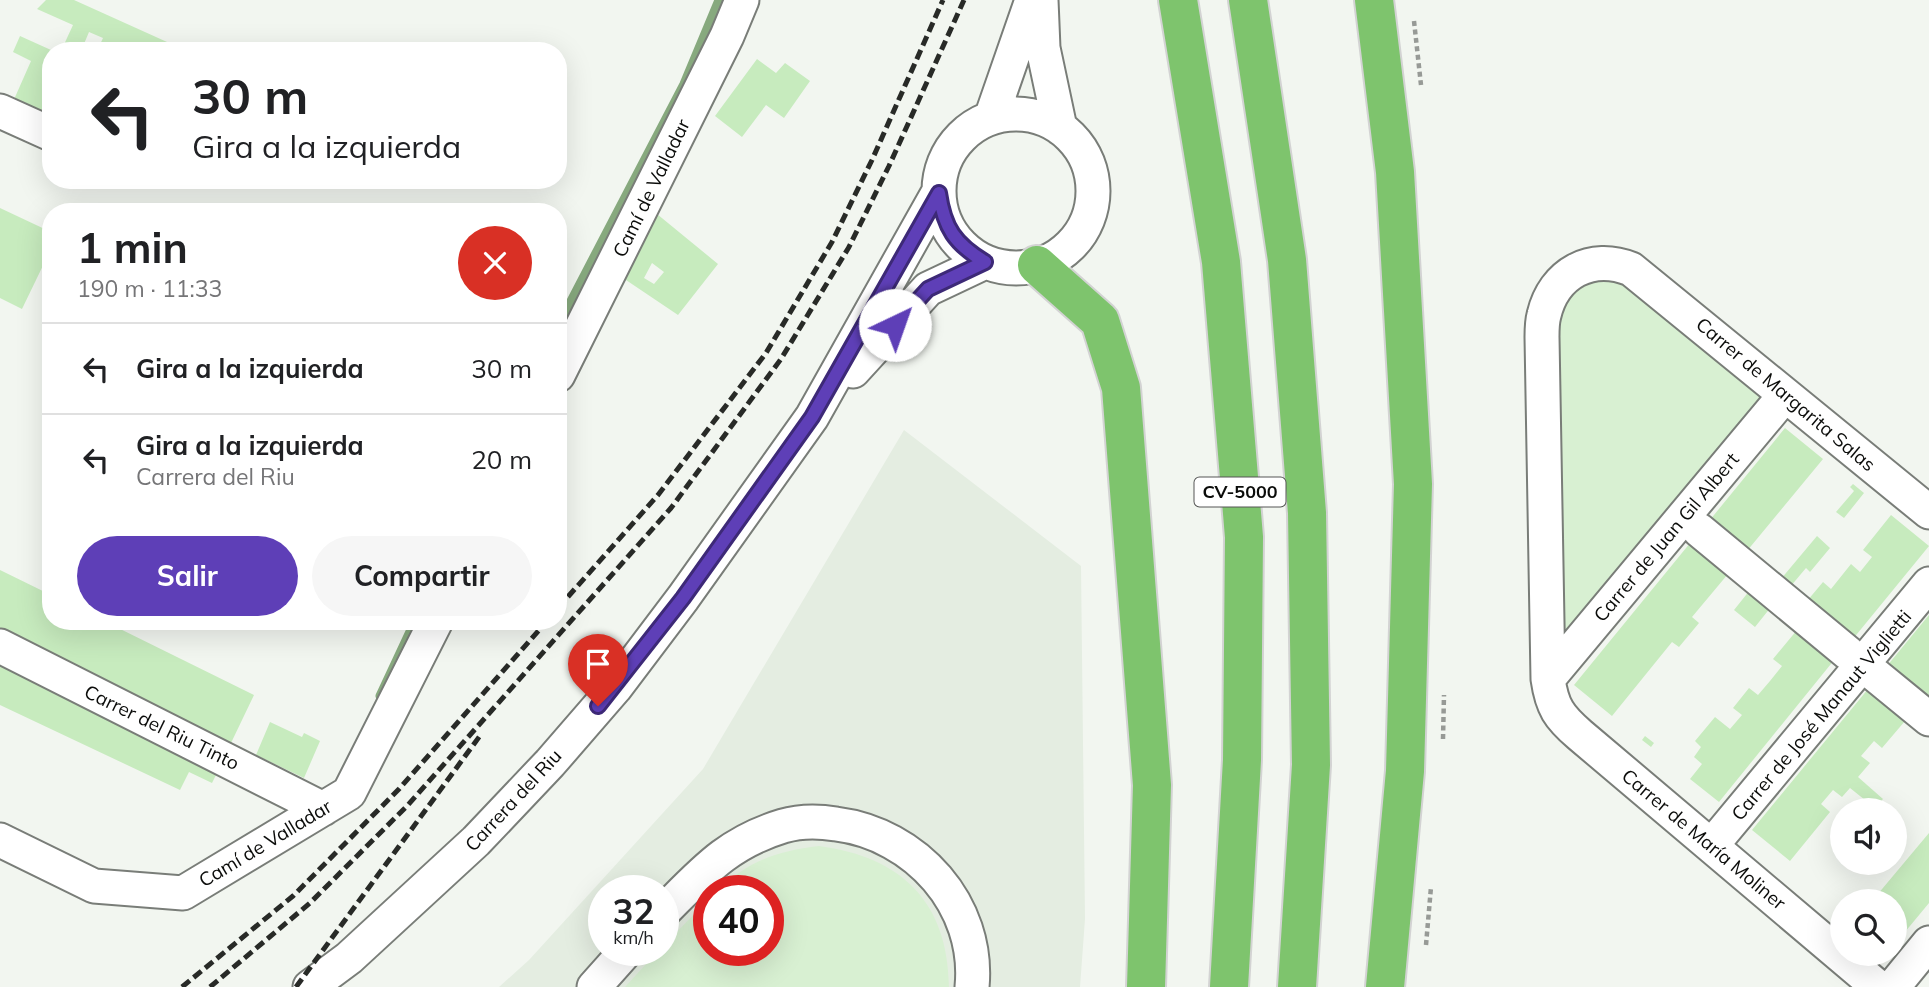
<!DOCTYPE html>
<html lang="es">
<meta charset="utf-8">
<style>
:root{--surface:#fff;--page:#f6f6f6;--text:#202124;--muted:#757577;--line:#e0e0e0;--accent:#5e3fb7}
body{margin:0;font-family:Mulish,sans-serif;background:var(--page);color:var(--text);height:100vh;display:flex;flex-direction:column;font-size:26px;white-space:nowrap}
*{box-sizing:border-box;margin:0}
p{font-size:23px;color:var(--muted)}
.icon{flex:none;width:38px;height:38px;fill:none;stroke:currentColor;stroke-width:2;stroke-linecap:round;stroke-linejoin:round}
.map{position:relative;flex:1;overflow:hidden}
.sheet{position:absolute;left:42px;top:203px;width:525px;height:427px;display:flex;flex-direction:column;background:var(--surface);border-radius:28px;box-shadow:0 7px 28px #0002}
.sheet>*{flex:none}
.guide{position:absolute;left:42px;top:42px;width:525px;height:147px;border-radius:28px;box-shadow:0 7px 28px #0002;background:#fff;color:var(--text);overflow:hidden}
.controls{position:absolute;left:1830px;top:798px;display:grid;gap:14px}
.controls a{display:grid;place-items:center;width:77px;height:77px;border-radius:50%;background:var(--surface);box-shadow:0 7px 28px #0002;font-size:35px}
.speed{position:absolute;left:588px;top:875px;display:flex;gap:14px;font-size:35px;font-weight:700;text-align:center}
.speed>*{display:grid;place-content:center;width:91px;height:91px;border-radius:50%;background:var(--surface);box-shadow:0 7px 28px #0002;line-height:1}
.speed small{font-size:18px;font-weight:400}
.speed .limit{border:10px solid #d22;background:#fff;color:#111}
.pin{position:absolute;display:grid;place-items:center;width:60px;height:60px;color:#fff;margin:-72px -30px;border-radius:50% 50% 50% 0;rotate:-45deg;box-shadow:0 0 7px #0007}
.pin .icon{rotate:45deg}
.me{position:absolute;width:77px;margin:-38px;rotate:42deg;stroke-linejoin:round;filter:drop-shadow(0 0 5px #0008)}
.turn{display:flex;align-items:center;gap:24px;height:147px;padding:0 35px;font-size:32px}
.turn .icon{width:91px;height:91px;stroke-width:2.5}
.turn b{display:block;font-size:49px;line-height:60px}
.round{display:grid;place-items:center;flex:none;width:74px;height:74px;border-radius:37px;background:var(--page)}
.headline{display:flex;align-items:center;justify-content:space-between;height:119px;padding:0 35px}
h1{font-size:42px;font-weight:700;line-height:52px}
.action{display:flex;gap:14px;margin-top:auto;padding:14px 35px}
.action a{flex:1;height:80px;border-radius:42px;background:var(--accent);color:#fff;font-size:28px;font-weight:700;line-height:80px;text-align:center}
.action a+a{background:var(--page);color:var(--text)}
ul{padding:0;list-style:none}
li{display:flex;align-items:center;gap:21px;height:91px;padding:0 35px;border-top:2px solid var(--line)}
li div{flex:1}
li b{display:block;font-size:26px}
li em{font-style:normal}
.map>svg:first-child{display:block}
</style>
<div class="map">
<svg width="1929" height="987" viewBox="0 0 1929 987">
<rect width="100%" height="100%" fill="#f2f6f0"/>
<path fill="#e4ede1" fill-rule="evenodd" d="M904 430 1081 566 1085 919 1080 987H499L529 960 703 769ZM604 891H663V950H604ZM709 891H768V950H709Z"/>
<path fill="#d8f0d2" d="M1614 276 1759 385 1764 399 1561 638 1554 318 1579 282Z
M819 846C901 857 948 901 949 987H625L659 950H663V946L709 899V950H768V891H717C748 861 777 851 819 846Z"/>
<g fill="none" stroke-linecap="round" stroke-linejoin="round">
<path stroke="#87a97e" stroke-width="9" d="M558 326 684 84 719 0
M380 696 415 621"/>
</g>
<path fill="#c7ebbe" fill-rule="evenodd" d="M46 0H74L187 51H97L103 38 89 32 81 51H61L73 25 37 9Z
M20 36 51 50V121L12 104 31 61 13 52Z
M757 59 776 73 785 63 810 81 784 118 766 105 742 137 715 116Z
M0 208 51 232V249L22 309 0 298Z
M657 214 718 264 678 315 623 278ZM652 263 664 272 654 284 644 278Z
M1785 428 1823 459 1742 557 1705 526Z
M1853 484 1864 493 1844 518 1836 512 1854 491 1850 487Z
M1891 515 1929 546 1848 645 1802 607 1823 582 1831 589 1851 564 1860 572 1872 557 1863 550Z
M1817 536 1830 548 1810 572 1806 568 1785 593 1776 585Z
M1695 537 1733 568 1692 617 1699 623 1679 647 1672 642 1612 716 1574 685Z
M0 570 51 595V621H104L254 695 231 743 0 629Z
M1754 585 1775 602 1755 627 1734 610Z
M1929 615V711L1882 672Z
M1802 624 1839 654 1719 802 1690 779 1702 764 1694 757 1701 747 1695 741 1715 717 1730 729 1742 715 1733 708 1749 688 1758 695 1770 681 1782 666 1773 659Z
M0 658 220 767 212 783 189 772 180 790 0 705Z
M1873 683 1911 714 1882 748 1874 741 1861 756 1870 763 1858 777 1883 799 1875 808 1850 788 1842 797 1833 790 1821 804 1830 812 1790 861 1752 830Z
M270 722 302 737 304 733 320 741 304 778 256 755Z
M1645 736 1654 743 1651 747 1642 740Z
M1929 833V903L1895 944V901H1872Z"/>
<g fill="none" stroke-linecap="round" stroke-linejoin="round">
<defs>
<path id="minor" d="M1041 0 1043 48 1060 128
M0 111 51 134
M939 191a77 77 0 1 1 154 0a77 77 0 1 1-154 0Z
M991 118 1032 0
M853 371 928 289 985 262
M558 375 727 36 742 0
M1699 530 1848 653
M0 646 323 809
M1874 674 1929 719
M1548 679 1785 395
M0 840 94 886 183 893 349 793 436 621
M1712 845 1929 584
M663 912C703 872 727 843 783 826 800 821 818 821 836 824 916 834 980 905 972 987
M310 987 349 958 476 841 550 763 615 688 683 598 812 417 938 193
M594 987 627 950
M1878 987 1580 735C1559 717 1552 707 1548 679L1542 337C1542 330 1542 322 1544 315 1554 273 1591 253 1631 269L1929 512
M1893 987 1929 943"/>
<path id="highway" d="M1178 0 1221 262 1244 537 1242 760 1229 987
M1248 0 1287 260 1307 513 1311 765 1297 987
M1374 0 1395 172 1413 484 1405 771 1385 987
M1037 265 1100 321 1121 388 1152 785 1146 987"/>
</defs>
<use href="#minor" stroke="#797d78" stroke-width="37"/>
<use href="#highway" stroke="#d3d3d3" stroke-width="42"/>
<path stroke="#979a96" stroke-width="4.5" stroke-dasharray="5 3.5" stroke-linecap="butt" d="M1414 21 1421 85
M1443 739 1444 695
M1426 945 1431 887"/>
<use href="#minor" stroke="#fff" stroke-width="33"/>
<use href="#highway" stroke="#7ec46d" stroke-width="38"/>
<path stroke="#282a27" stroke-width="5" stroke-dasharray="10 5" stroke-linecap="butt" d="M558 608 658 495 766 353 832 242 872 160 943 0
M182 987 293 896 399 789 547 621
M210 987 310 903 407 806 671 508 781 359 849 247 889 166 964 0
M296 987 482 733"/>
</g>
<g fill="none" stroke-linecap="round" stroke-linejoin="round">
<defs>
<path id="route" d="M598 706 683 598 812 417 939 193C944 228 955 244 985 262L928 289 895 325"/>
</defs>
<use href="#route" stroke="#3d2977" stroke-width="18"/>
<use href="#route" stroke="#5e3fb7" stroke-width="12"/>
</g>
<g text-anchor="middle" stroke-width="5" stroke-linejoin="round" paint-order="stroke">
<rect fill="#fff" stroke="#545554" stroke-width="2" x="1194.5" y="477.5" width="91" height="29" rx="5"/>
<g font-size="18" font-weight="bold" fill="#0b0c0a">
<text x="1240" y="498">CV-5000</text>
</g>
<g font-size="19" fill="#0b0c0a" stroke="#fff">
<text transform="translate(651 188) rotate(-64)" y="7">Camí de Valladar</text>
<text transform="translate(1786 394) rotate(40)" y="7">Carrer de Margarita Salas</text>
<text transform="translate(1666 537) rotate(-50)" y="7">Carrer de Juan Gil Albert</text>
<text transform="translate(1821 715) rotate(-50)" y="7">Carrer de José Manaut Viglietti</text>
<text transform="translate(162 727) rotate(26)" y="7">Carrer del Riu Tinto</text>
<text transform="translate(513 800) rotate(-47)" y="7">Carrera del Riu</text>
<text transform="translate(1704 839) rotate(40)" y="7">Carrer de María Moliner</text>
<text transform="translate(265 843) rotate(-31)" y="7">Camí de Valladar</text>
</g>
</g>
</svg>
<div class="controls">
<a><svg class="icon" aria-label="sound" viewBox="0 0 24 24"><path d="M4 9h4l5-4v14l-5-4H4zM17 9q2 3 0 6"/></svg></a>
<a><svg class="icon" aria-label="search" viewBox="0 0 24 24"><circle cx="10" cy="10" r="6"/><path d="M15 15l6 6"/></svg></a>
</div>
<div class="speed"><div>32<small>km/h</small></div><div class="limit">40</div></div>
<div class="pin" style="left:598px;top:706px;background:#d93025"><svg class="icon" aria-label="arrive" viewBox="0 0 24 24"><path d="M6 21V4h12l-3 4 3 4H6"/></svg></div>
<svg class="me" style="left:895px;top:325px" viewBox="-20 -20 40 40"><circle r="19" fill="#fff"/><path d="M0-13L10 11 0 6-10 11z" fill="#5e3fb7"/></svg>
<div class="guide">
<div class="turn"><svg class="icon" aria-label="left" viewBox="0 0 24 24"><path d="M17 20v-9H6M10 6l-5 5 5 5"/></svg><div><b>30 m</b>Gira a la izquierda</div></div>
</div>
<section class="sheet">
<div class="headline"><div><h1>1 min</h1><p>190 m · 11:33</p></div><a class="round" style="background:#d93025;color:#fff"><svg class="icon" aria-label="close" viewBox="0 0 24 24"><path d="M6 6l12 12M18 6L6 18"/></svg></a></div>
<ul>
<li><svg class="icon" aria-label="left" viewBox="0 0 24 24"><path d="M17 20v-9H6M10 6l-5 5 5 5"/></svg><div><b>Gira a la izquierda</b></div><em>30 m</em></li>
<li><svg class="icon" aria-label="left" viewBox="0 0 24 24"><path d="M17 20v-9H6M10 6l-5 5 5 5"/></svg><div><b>Gira a la izquierda</b><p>Carrera del Riu</p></div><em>20 m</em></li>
</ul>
<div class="action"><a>Salir</a><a>Compartir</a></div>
</section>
</div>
